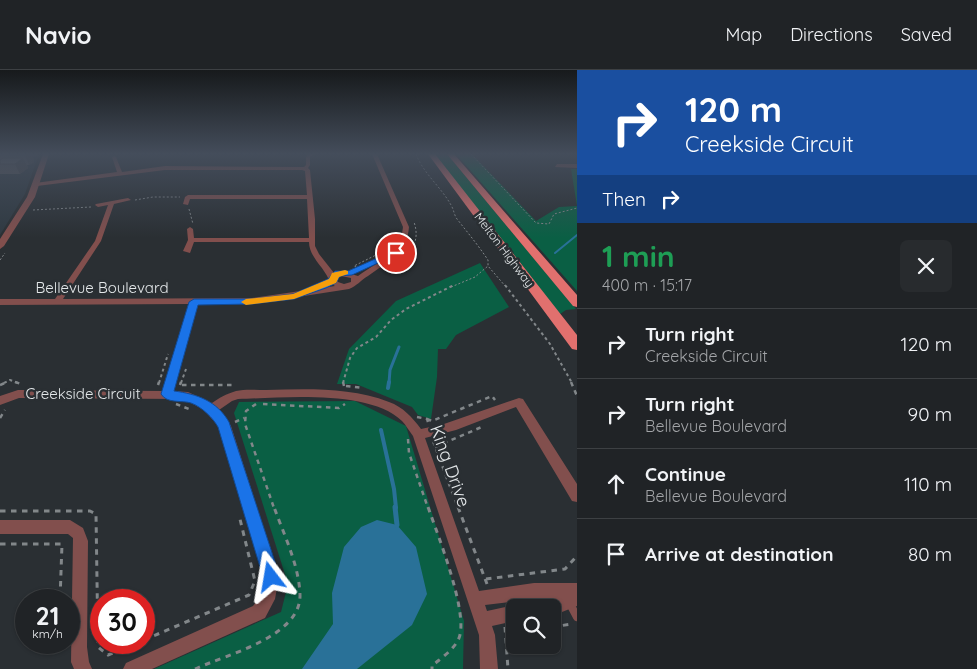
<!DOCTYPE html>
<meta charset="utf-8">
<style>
:root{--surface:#202326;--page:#282b2e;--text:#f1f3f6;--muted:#a2a4a7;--line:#3d4043}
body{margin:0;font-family:Quicksand,sans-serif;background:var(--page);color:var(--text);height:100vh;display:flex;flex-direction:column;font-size:19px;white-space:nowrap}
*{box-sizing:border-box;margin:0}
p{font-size:16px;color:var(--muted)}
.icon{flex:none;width:28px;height:28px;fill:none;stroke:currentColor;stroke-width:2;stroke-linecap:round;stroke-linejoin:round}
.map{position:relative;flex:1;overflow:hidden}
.details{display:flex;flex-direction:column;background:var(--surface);width:400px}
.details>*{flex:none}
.guide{background:#1a4fa0;color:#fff;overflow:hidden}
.tools{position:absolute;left:506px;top:529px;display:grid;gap:10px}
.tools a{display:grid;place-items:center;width:55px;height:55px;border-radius:8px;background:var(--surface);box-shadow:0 1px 4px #0004,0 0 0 1px var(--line);font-size:25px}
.speed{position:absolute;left:15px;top:519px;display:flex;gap:10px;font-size:25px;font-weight:700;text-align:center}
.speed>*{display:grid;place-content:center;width:65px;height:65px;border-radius:50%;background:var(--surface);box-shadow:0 1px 4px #0004,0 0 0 1px var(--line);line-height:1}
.speed small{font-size:12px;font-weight:400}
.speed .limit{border:8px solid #d22;background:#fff;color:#111}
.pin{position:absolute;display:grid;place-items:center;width:42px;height:42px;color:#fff;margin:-21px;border:2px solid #fff;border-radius:50%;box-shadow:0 1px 5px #0007}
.me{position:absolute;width:55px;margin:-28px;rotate:346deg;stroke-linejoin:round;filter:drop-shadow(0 0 4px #0008)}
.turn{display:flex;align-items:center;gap:18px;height:105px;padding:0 25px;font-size:22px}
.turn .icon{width:65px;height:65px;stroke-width:2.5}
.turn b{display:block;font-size:35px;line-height:42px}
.then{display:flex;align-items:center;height:48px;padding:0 25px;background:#0003;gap:10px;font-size:19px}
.round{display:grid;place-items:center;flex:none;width:52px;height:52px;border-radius:8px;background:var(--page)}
.head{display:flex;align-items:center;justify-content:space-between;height:85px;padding:0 25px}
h1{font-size:30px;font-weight:700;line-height:38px;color:#1e9e55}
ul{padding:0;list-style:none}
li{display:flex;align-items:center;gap:15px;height:70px;padding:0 25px;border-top:1px solid var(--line)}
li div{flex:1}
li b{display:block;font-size:19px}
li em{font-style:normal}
header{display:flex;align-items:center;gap:30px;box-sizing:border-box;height:70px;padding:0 25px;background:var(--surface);border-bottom:1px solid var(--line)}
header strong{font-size:24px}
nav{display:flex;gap:28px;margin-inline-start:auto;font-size:18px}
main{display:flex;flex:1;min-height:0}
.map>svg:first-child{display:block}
</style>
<header>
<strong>Navio</strong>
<nav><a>Map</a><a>Directions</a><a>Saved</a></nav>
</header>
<main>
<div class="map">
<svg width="577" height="599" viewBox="0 0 577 599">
<rect width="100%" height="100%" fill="#2a2f33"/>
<path fill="#2f3941" d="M0 84H39L25 124 0 165Z"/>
<path fill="#0a5f44" d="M434 84H447L576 239 566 240 560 244Z
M456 84H472L536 151 559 137 577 136 571 99H577V221Z
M480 193 509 237 456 265 446 279H438L437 307 431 349 418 345 412 337 356 314H337L349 279 396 231Z
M355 331 406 356 464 551 463 599H154L281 542 288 514 234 343 239 332Z"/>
<path fill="#297198" d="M377 450 397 455 416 477 427 524 412 555 357 599H302L333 554 332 523 344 477 361 457Z"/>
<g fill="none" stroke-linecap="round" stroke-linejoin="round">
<path stroke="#297198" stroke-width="2" d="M555 183 577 165"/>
<path stroke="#297198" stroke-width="3" d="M389 313 390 300 399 277"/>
<path stroke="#297198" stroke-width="4" d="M388 318 389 312
M381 360 394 419 396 438"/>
<path stroke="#297198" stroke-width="5" d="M395 437 397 455"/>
<path stroke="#82878a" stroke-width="1" stroke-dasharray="2 2" stroke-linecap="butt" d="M416 84C423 103 441 117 451 135 454 140 454 145 457 149 468 163 478 175 488 190V196L506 217
M471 84 536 153 549 154 554 144 577 138
M135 130 153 127H180
M189 139 193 154
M33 140 91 137
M0 190 5 183
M397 191C413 182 420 170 414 152
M360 199 354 196 382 182
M451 217 475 207 488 196"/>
<path stroke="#82878a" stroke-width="2" stroke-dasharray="3 3" stroke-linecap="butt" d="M505 215 550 274 572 313
M4 313 10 310 18 313
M159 313 168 284
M181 313 186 299
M343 313 350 288 357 278 376 267 391 250 406 239 454 215"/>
<path stroke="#82878a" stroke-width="2.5" stroke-dasharray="4.5 4.5" stroke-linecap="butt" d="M15 312 21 314
M343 312 344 316
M571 312 577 326
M0 315 7 312
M158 315 159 312
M180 315 181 312
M182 315H234
M346 316 363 318
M176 334 189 339
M256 334 246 341 245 354 274 438
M263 334 339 338 345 334
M417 347 427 349 428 352
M0 348 5 340
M427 349 432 351 492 326 495 330
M235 352 244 348
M408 369 409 383 428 438
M433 371 458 438
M435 377 484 356"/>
<path stroke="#82878a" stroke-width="3" stroke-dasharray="5.5 5.5" stroke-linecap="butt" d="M428 437C437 463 469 543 459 568 454 580 441 588 432 596V599
M458 437 487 514
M0 441H90L96 444 98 577 108 585 139 572
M0 474H62L60 530
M486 509 565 499 577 486
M505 557 508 599
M552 557 572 554
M506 565 515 564
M144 570 249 525 255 511 239 445
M58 572V575
M195 599C225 585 301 567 300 525 299 495 284 465 274 437"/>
<path stroke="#824f4d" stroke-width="8" d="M569 532 577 547"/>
<path fill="#824f4d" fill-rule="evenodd" d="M308 84H314L310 87V95L308 98 310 100 315 149V176L319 184 334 203 341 201 358 206C378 191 400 185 403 157L372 84H377L409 157C407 183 387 192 368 206 361 210 357 216 349 219L252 234H198L173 321 188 322 212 333C219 328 226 324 236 321 245 319 256 320 266 320 307 319 350 317 389 332 403 337 412 347 421 359L444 354 519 328 523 329 577 414V432L572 431 516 337 456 360 425 368 479 521 534 513H577V536L552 546V538H544L546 532 556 529H534L485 535 487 541 515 535 521 538H515V551L492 556 495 565 498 599H480L479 565 413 366C409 361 406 355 402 351 369 319 281 328 238 329L232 331 219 340 231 356 279 507 275 529 265 548 152 599H123L126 593 253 536 260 526 263 507 220 358 204 340 184 329 19 328 0 335V326L18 320 163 321 189 234 0 235V229H55L95 171 108 135 98 137 95 135 96 134 128 128 131 130 114 134 101 171 63 229 252 228 335 216 330 213C326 198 309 188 309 172H194L190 183 183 181 188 170 187 159 190 157 193 159 194 168H309L307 129H190L188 135 183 134 185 127 188 125H307L305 101 302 100H165L37 116 34 114 35 113 117 102 112 87 114 86 116 87 122 102 165 96 304 97 306 95V87ZM341 206 351 208V212L344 214 338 212 337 207Z
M557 94H577V98L555 97Z
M0 450H70L83 458 88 471 87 577 89 592 92 599H74L71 592 73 468 68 464H0Z"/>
<path fill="#824f4d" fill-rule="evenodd" d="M43 84H49L35 127 4 176 0 179V169L27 127Z"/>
<path fill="#e1706e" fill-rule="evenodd" d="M428 84H435L577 265V280L572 279Z
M447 84H454L577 225V237L573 236Z"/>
</g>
<path fill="#565559" d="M0 84H35L36 86 33 87 34 92 29 95H27L28 98 20 104H0Z"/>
<path fill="#464549" d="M25 84H35L36 86 33 87 34 92 29 95 25 85Z
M23 88 28 98 20 104 15 94Z"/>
<path fill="#646368" stroke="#464549" d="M10 84H25V85H9Z
M3 88H23L15 94H0V90Z"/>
<linearGradient id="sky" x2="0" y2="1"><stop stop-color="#171a1c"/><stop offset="0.5" stop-color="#444d5b"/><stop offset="1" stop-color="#444d5b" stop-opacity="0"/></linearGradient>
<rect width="577" height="168" fill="url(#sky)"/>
<path fill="#1a73e8" stroke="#114b97" d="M393 181 400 183 352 205 340 206 336 213 326 218 294 229 252 234 198 235 174 321C197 324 217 331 229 352L280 507 277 513 271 515 265 513 263 507 218 357C213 348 202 337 191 333 182 330 167 334 161 324L189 232 194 229H252L293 224 328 209 335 201H348Z"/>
<path fill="#f59e0b" d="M345 200 348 201V204L339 207 336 213 294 229 246 235 241 232 246 229 293 224 329 209 332 203Z"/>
<g text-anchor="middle" stroke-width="5" stroke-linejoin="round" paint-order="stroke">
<g font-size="12" fill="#e4e8ea" stroke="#2a2f33">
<text transform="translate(504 180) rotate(53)" y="4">Melton Highway</text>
</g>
<g font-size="15" fill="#e4e8ea" stroke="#2a2f33">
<text x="102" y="223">Bellevue Boulevard</text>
<text x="83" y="329">Creekside Circuit</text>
</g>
<g font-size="18" fill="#e4e8ea" stroke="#2a2f33">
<text transform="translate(450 396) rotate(70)" y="6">King Drive</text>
</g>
</g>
</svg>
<div class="tools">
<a><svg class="icon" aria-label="search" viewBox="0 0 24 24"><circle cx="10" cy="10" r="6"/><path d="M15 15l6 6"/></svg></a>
</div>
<div class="speed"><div>21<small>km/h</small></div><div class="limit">30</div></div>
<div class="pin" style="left:396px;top:183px;background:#d93025"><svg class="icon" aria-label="arrive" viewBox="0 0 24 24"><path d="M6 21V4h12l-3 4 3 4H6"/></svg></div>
<svg class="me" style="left:271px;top:507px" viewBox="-20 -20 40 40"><path d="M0-17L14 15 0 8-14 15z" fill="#1a73e8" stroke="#fff" stroke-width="4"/></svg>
</div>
<section class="details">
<div class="guide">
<div class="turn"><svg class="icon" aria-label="right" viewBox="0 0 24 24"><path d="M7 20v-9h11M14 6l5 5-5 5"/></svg><div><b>120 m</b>Creekside Circuit</div></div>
<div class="then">Then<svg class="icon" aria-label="right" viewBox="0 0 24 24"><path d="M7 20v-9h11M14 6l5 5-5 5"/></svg></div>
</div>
<div class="head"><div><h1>1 min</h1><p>400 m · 15:17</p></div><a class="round"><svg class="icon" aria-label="close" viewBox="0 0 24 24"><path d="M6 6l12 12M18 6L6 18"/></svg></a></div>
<ul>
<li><svg class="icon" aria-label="right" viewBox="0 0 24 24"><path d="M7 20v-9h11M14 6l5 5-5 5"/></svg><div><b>Turn right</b><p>Creekside Circuit</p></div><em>120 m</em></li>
<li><svg class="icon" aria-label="right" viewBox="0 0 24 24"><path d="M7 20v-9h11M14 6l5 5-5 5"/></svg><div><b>Turn right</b><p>Bellevue Boulevard</p></div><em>90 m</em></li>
<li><svg class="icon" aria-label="ahead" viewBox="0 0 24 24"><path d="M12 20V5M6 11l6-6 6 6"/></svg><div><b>Continue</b><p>Bellevue Boulevard</p></div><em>110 m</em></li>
<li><svg class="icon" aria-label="arrive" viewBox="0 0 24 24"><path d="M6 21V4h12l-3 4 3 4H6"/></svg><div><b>Arrive at destination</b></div><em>80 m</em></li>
</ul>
</section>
</main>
